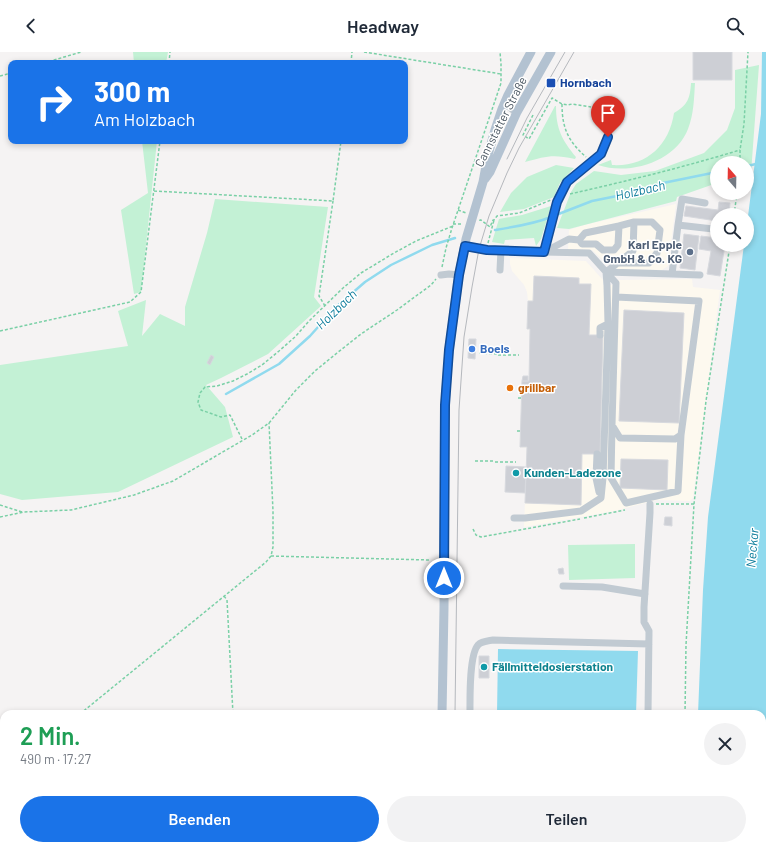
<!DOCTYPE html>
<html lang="de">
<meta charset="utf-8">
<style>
:root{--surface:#fff;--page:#f2f2f3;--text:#1f2937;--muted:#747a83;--accent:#1a73e8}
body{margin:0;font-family:Barlow,sans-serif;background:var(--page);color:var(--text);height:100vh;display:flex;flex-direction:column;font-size:15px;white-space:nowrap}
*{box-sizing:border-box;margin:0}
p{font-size:13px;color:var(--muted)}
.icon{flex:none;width:22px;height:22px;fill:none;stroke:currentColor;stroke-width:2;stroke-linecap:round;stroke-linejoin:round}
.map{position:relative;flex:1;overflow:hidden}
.sheet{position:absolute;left:0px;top:658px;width:766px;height:140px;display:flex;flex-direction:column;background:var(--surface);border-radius:12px 12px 0 0;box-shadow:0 2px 6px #0003}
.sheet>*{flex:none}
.guide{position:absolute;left:8px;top:8px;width:400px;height:84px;border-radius:8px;box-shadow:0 2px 6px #0003;background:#1a73e8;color:#fff;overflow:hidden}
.needle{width:26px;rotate:340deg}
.tools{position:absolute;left:710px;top:104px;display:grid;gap:8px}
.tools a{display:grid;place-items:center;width:44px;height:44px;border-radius:50%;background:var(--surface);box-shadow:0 2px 6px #0003;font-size:20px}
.pin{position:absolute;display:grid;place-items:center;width:34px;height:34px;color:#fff;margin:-41px -17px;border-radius:50% 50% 50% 0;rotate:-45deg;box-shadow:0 0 4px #0007}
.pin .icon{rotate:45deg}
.me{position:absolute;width:44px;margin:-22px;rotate:0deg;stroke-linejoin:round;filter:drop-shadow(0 0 3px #0008)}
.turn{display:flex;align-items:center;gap:14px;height:84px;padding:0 20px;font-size:18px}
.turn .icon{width:52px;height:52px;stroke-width:2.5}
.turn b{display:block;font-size:28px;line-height:34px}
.round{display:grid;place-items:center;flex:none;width:42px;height:42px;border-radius:21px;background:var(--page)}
.headline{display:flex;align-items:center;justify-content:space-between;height:68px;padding:0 20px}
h1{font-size:24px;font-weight:600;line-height:30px;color:#1e9e55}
.primary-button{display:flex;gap:8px;margin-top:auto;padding:8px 20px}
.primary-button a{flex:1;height:46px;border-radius:24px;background:var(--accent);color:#fff;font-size:16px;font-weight:600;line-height:46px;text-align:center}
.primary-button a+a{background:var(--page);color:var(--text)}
header{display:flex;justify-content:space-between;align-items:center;height:52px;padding:0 20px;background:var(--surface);font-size:18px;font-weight:600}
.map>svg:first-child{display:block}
</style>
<header><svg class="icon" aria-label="back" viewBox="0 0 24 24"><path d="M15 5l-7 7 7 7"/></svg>Headway<svg class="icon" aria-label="search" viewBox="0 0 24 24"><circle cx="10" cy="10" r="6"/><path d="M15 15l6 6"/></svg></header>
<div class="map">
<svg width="766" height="798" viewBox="0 0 766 798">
<rect width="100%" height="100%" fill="#f5f3f3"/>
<path fill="#fdf9ef" d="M676 152 668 214 662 218 617 217V209H604L592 198 568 197 569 178 584 173Z
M510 206 586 209 603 228V233H612L619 228 692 227 693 235 720 238 693 446 690 449 657 448 614 459 524 475 527 396 520 395 522 329H529L530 278 527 277 528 249 527 240 524 233 512 219 510 212Z"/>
<path fill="#c3f1d5" d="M133 0H168L166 11H134Z
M759 13 751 121 747 122V111H717V131L677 145 676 149 569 177 557 176 571 140 576 132 594 119 621 123 655 119 704 101 727 78 735 56V18Z
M691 31H695C694 46 694 62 688 77 676 109 630 124 598 113L611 108 612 113C646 115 669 94 674 61 688 53 690 46 691 31Z
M555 54H556C556 77 562 88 576 105L575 107C553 102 546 104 525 110Z
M142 89H157L141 240 134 242 121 158 148 141Z
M556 113 574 116 560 131 554 145 524 157 500 160 511 141 527 125Z
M215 147 328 155 314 245 321 254 268 302 221 326 206 333 225 355 233 385 118 440 22 448 0 442V313L128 294 118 259 146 248 142 284 160 262 185 274V255L207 181Z
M551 154 541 187 536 194 534 186 505 188 504 192 492 190 499 167 522 163Z
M635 492V526L569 528 568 493Z"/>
<path fill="#90daee" d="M762 0H766V798H695V794H762V662H698L703 538 708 465 744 193H747V172L761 62Z
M498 597 638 599 636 662H497Z
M503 794H521L524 795 528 798H496Z"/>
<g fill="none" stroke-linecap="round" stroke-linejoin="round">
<path stroke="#90daee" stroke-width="2.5" d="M747 114 756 112
M556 163 592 149 632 141 663 131 717 120
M495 178C514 175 534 172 551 165
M226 342 279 312 310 284 335 256 365 230 391 213 432 193 455 186"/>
</g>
<path fill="#cdcfd5" stroke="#d7d9de" d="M693 0H732V28H693Z
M719 150 730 151 729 163H717V169L684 164 686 154 718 158Z
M684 182 699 184 695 218 680 216Z
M701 184 717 186V193H725L720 224 707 222 711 199 699 197Z
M534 224 579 226V232H591L589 283H603L600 402H582L581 453 525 451 527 395H520L522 329H529L530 277H527L528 249H533Z
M624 258 684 261 679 371 619 369Z
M469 287H476L475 307 468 306Z
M211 303 214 305 210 313 207 311Z
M523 324H528V329H522Z
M621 407 668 408 667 438 620 436Z
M506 414 526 415 525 441 505 440Z
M665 465H672V474L664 473Z
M563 516 564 522H559L558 517Z
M479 604H489V626H479Z
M634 794H664L663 798H634Z"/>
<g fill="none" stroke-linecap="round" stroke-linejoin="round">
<path stroke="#7ad0a6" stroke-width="1.5" stroke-dasharray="3 2" stroke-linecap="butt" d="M364 0 501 22
M44 11 81 0
M169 11 170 0
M351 11 352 0
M0 24 11 21
M562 52C562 76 568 89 586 105
M533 63 523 83 529 87 552 46 562 52 568 53 572 52 591 55
M740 111V98L744 72 748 0
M154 139 333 149 341 89
M570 142C627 129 684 115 740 98
M458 158 466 161
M734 163 737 141
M480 169V168H481L490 175 493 168H494L497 164 519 161 551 148
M453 172H462
M488 191 494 168
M442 215 446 196 452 176 501 31V12L500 0
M325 254 319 244 333 149
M0 279 130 250 141 240 160 89
M479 301 498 302
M498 303H519
M518 346H522
M517 379H521
M242 387 230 363 221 365 201 358 198 350 200 341 205 335 217 334 233 329 247 322 262 313 279 299 296 284 309 269 343 236 361 221 394 201 416 189 453 174
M475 409H495
M495 410H516
M656 452H694
M0 453 22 460
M0 465 24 460 71 458 134 443 173 429 252 383 269 371 296 338 315 319 337 301 361 282 397 258 431 233 436 227
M584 466 625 458
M473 477 476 483 481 485 580 467
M271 504 429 508
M224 544 227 548 233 662
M80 662 266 510 271 504 273 495V459L269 371
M685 662 686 593 694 452 706 349 730 193
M0 729 4 725
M0 737 4 736
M239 794V798
M681 798 682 794"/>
<path stroke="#c1cad2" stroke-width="7" d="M508 43C508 52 508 57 517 60
M678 173 682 147 705 151
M619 174 634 170
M465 194 487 198 544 200 589 201 616 231 612 373 620 386 675 387 681 383 699 249 616 245
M546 199 569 187 579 188 582 192H596L603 198H614L618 193 619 174 585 181 579 188
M544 200 557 150 567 130 601 102 608 85
M500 218 501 198
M606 220 633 199 634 170H652L660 178 657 201 649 211H617
M672 222 700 223
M441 223 449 222 459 223
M600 283V276L608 272
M612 373 611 426 626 451 678 439 681 383
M597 402 596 426 599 440
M514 466H525L581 459 601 446 603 426 608 272 607 233 606 220 672 222 678 173 713 177
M563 534 602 535 645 542
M470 662C470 648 469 603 478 593 482 589 488 589 493 588L649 592
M648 662 649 579 644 570V555L650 461V452
M468 794V798
M561 798 563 794
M628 798V794"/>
<path stroke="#b3c2d1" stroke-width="9" d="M485 127 490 120 517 60 551 0
M442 662 444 556 445 353 449 298 459 223 466 187 483 130 488 103 495 78 502 57 508 43 531 0
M447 794V798"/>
<path stroke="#b5b8bd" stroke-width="1" d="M507 107 527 66 565 0
M455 662 459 358 464 285 472 235 479 197 489 164 507 121 519 96 574 0
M455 794V798"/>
</g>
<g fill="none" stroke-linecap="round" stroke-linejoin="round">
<defs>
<path id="route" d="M444 526 445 353 449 298 459 223 465 194 487 198 544 200 557 150 567 130 601 102 608 85"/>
</defs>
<use href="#route" stroke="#114b97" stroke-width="10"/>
<use href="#route" stroke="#1a73e8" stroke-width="7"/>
</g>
<rect fill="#1a4fb4" stroke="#fff" stroke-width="1.5" x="546" y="26" width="10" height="10" rx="2"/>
<circle fill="#5c6f8a" stroke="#fff" stroke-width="1.5" cx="690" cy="200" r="4"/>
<circle fill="#3f7fe0" stroke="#fff" stroke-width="1.5" cx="472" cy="297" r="4"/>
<circle fill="#e8710a" stroke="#fff" stroke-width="1.5" cx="510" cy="336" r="4"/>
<g fill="#0f9aa8" stroke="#fff" stroke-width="1.5">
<circle cx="516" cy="421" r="4"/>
<circle cx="484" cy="615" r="4"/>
</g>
<g text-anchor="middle" stroke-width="3" stroke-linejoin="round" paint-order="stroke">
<g font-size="12" font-weight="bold" fill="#164399" stroke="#fff" text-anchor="start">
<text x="560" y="35">Hornbach</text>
</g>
<g font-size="12" fill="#4a5661" stroke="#fff">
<text transform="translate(501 70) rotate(-63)" y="4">Cannstatter Straße</text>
</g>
<g font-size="12" font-weight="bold" fill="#4e5e75" stroke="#fff" text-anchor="end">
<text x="682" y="197">Karl Epple<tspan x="682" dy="14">GmbH &amp; Co. KG</tspan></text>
</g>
<g font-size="12" font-weight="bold" fill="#366cbe" stroke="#fff" text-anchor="start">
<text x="480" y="301">Boels</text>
</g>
<g font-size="12" font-weight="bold" fill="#c56008" stroke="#fff" text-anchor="start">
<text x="518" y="340">grillbar</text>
</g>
<g font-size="12" font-weight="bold" fill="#0d838f" stroke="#fff" text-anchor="start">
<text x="524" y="425">Kunden-Ladezone</text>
<text x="492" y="619">Fällmitteldosierstation</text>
</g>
<g font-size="13" font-style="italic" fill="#0c7c9b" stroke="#fff">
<text transform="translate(640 138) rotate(-13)" y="5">Holzbach</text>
<text transform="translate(336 257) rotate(-44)" y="5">Holzbach</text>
<text transform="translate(752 496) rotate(-85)" y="5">Neckar</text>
</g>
</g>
</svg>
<div class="tools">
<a><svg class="needle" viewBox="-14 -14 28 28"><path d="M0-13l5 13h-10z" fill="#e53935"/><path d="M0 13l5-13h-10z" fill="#747a83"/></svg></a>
<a><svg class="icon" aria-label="search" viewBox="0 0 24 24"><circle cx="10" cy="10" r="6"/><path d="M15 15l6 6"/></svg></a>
</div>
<div class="pin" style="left:608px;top:85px;background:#d93025"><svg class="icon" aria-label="arrive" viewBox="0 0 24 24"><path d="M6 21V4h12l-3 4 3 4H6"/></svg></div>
<svg class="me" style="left:444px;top:526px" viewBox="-20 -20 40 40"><circle r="17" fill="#1a73e8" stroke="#fff" stroke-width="3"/><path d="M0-11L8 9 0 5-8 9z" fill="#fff"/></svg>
<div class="guide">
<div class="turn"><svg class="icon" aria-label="right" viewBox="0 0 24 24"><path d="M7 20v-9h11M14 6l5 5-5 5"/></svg><div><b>300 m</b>Am Holzbach</div></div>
</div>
<section class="sheet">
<div class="headline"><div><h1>2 Min.</h1><p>490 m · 17:27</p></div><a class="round"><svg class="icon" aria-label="close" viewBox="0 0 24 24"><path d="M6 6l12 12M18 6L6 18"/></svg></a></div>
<div class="primary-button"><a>Beenden</a><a>Teilen</a></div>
</section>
</div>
